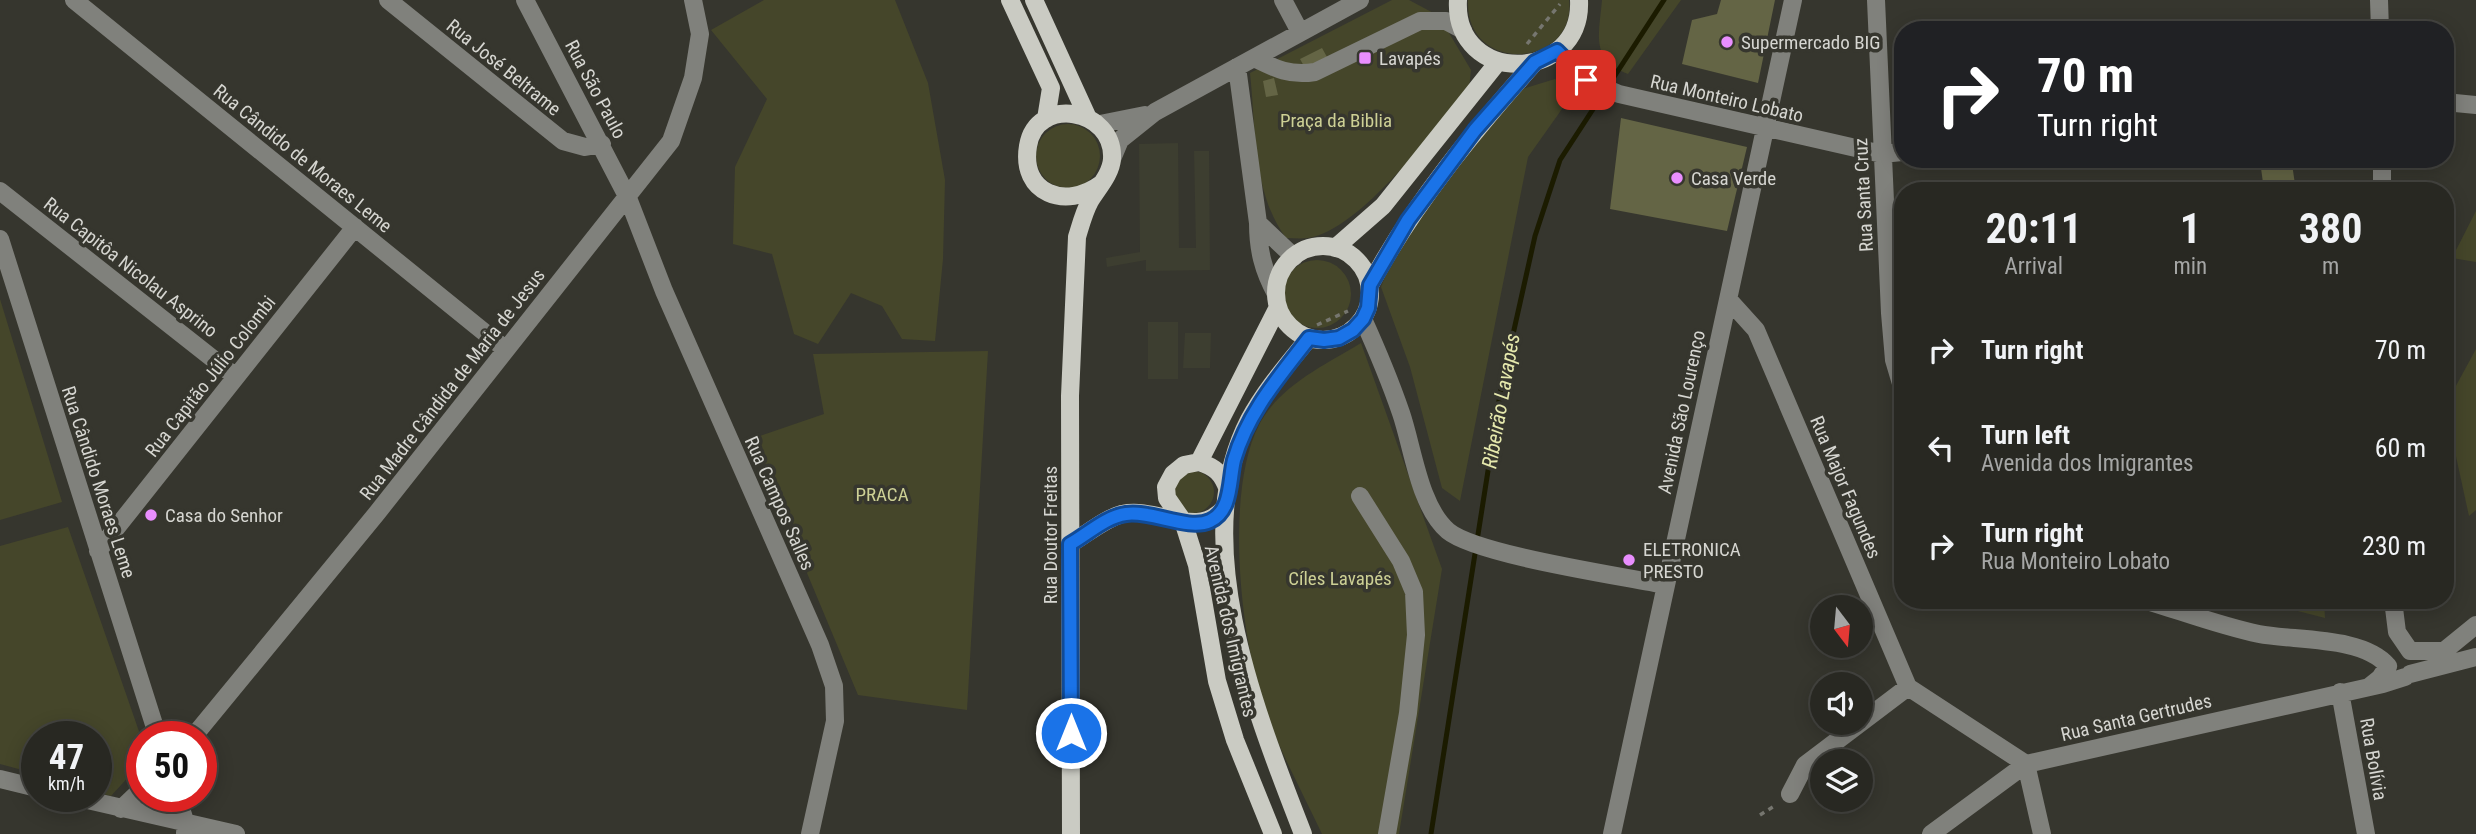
<!DOCTYPE html>
<meta charset="utf-8">
<style>
:root{--surface:#282822;--page:#30302a;--text:#f1f3f6;--muted:#a5a6a5;--line:#444440}
body{margin:0;font-family:"Roboto Condensed",sans-serif;background:var(--page);color:var(--text);height:100vh;display:flex;flex-direction:column;font-size:26px;white-space:nowrap}
*{box-sizing:border-box;margin:0}
p{font-size:23px;color:var(--muted)}
.icon{flex:none;width:38px;height:38px;fill:none;stroke:currentColor;stroke-width:2;stroke-linecap:round;stroke-linejoin:round}
.map{position:relative;flex:1;overflow:hidden}
.sheet{position:absolute;left:1894px;top:182px;width:560px;height:427px;display:flex;flex-direction:column;background:var(--surface);border-radius:28px;box-shadow:0 4px 18px #0003,0 0 0 2px var(--line)}
.sheet>*{flex:none}
.banner{position:absolute;left:1894px;top:21px;width:560px;height:147px;border-radius:28px;box-shadow:0 4px 18px #0003,0 0 0 2px var(--line);background:#202124;color:#fff;overflow:hidden}
.needle{width:46px;rotate:164deg}
.fabs{position:absolute;left:1810px;top:595px;display:grid;gap:14px}
.fabs a{display:grid;place-items:center;width:63px;height:63px;border-radius:50%;background:var(--surface);box-shadow:0 4px 18px #0003,0 0 0 2px var(--line);font-size:35px}
.speed{position:absolute;left:21px;top:721px;display:flex;gap:14px;font-size:35px;font-weight:700;text-align:center}
.speed>*{display:grid;place-content:center;width:91px;height:91px;border-radius:50%;background:var(--surface);box-shadow:0 4px 18px #0003,0 0 0 2px var(--line);line-height:1}
.speed small{font-size:18px;font-weight:400}
.speed .limit{border:10px solid #d22;background:#fff;color:#111}
.pin{position:absolute;display:grid;place-items:center;width:60px;height:60px;color:#fff;margin:-30px;border-radius:14px;box-shadow:0 4px 10px #0006}
.me{position:absolute;width:77px;margin:-38px;rotate:0deg;stroke-linejoin:round;filter:drop-shadow(0 0 5px #0008)}
.turn{display:flex;align-items:center;gap:24px;height:147px;padding:0 28px;font-size:32px}
.turn .icon{width:91px;height:91px;stroke-width:2.5}
.turn b{display:block;font-size:49px;line-height:60px}
.eta{display:flex;justify-content:space-evenly;align-items:center;height:119px;text-align:center}
.eta b{font-size:42px;font-weight:700;line-height:49px}
ul{padding:0;list-style:none}
li{display:flex;align-items:center;gap:21px;height:98px;padding:0 28px}
li div{flex:1}
li b{display:block;font-size:26px}
li em{font-style:normal}
.map>svg:first-child{display:block}
</style>
<div class="map">
<svg width="2476" height="834" viewBox="0 0 2476 834">
<rect width="100%" height="100%" fill="#36362e"/>
<path fill="#3d3e30" d="M1178 143 1179 248H1196L1194 151H1209L1210 270 1146 271V260L1107 267 1106 258 1140 252 1139 144Z
M1148 322H1178V379H1148Z
M1185 333H1211L1210 368H1183Z"/>
<path fill="#45462a" d="M764 0H895L928 83 945 180 943 259 935 341 902 339 882 306 851 293 818 344 794 334 772 254 733 244 735 167 767 99 711 30Z
M1392 0H1409L1439 16 1471 70 1469 89C1433 130 1361 230 1308 238 1301 239 1293 238 1286 238 1252 192 1256 128 1250 73Z
M1468 0H1569C1577 68 1465 76 1468 0Z
M1602 0H1681L1628 74C1590 58 1599 36 1602 0Z
M1555 79 1574 92 1528 157 1460 501 1442 488 1410 367 1381 287 1404 228 1522 89Z
M1036 156a32 32 0 1 1 64 0a32 32 0 1 1-64 0Z
M2476 211V262L2452 258Z
M1283 294a34 34 0 1 1 68 0a34 34 0 1 1-68 0Z
M0 299 62 502 0 520Z
M1361 343 1442 569 1399 834H1322C1302 791 1277 747 1263 703 1240 634 1225 491 1259 425 1280 385 1325 365 1361 343Z
M2476 349V510L2469 516 2445 406Z
M988 351 967 710 858 695 751 439 824 414 813 354Z
M1172 492a21 21 0 1 1 42 0a21 21 0 1 1-42 0Z
M68 527 142 740V762L111 796 96 792V737H37V774L0 764V546Z
M2255 600H2324L2325 618Z"/>
<g fill="none" stroke-linecap="round" stroke-linejoin="round">
<path stroke="#1b1b00" stroke-width="5" d="M1431 834 1501 388 1535 236 1560 160 1664 0"/>
</g>
<path fill="#646545" d="M1721 0H1775L1758 83 1682 64 1692 20 1717 14Z
M1322 48 1327 57 1305 68 1300 59Z
M1274 78 1278 95 1266 97 1263 81Z
M1621 118 1747 147 1727 231 1610 209Z
M2292 164 2296 191H2212L2263 183 2261 168Z"/>
<g fill="none" stroke-linecap="round" stroke-linejoin="round">
<path stroke="#76766f" stroke-width="3.5" stroke-dasharray="5 5" stroke-linecap="butt" d="M1527 44 1560 4
M1317 325 1348 311
M1760 815 1776 805"/>
<path stroke="#80817c" stroke-width="18" d="M74 0 505 349
M388 0 563 141 585 147 602 144
M525 0 628 198 664 291 820 645 834 686 835 721 810 834
M1283 0 1300 32
M1876 0 1890 313 1894 360 1902 387
M2379 0 2380 30
M1557 51 1586 80 1619 94 1882 154 1902 152
M1254 58C1276 69 1290 76 1315 72L1420 21H1446L1463 30
M1237 67 1258 223C1258 250 1263 270 1276 294
M2445 102 2476 105
M1100 124 1145 115
M1112 159 1120 140 1155 112 1360 0
M2382 159V191
M0 191 236 377
M1258 223 1294 257
M0 239 158 737
M1728 299 1756 330 1908 687 2026 764 2042 834
M1363 319C1377 350 1390 381 1401 413 1413 448 1419 506 1448 531 1477 555 1622 576 1665 585
M1360 496 1401 561 1414 592 1416 635 1408 713 1387 834
M98 551 355 227
M2144 600C2181 611 2220 626 2259 634 2295 641 2363 636 2388 666L2380 678 2370 686
M2393 600 2397 632 2410 651H2444L2476 625
M2410 674 2476 657
M2340 692 2366 834
M193 737 377 513 671 141 693 78 700 34 693 0
M0 779 37 788
M1790 794 1805 765 1908 687
M70 796 236 834
M177 796 186 824 185 833
M121 809 142 789
M1612 834 1793 0
M1931 834 2026 764 2383 684 2405 677"/>
<path stroke="#cacbc3" stroke-width="18" d="M1010 0 1051 88 1046 119
M1034 0 1087 116
M1458 0C1453 86 1583 84 1579 0
M1276 293a47 47 0 1 1 94 0a47 47 0 1 1-94 0Z
M1335 248 1383 206 1498 62
M1370 285C1414 203 1473 132 1535 62
M1199 462C1215 467 1222 473 1228 490
M1070 544C1087 534 1104 519 1122 514 1158 506 1198 541 1225 507
M1071 834 1070 396 1077 237C1081 224 1084 212 1090 201 1098 188 1111 174 1112 159 1115 108 1036 95 1028 146 1020 194 1066 210 1101 184
M1273 834 1235 740 1217 681 1197 565 1183 521 1167 498 1166 487 1173 474 1184 465 1199 462 1278 307
M1303 834C1257 715 1186 542 1249 420 1265 390 1288 364 1309 338"/>
</g>
<g fill="none" stroke-linecap="round" stroke-linejoin="round">
<defs>
<path id="route" d="M1071 733 1070 544C1088 534 1105 517 1126 514 1151 510 1188 531 1210 521 1232 511 1229 481 1234 460 1248 412 1279 377 1309 338L1324 340 1339 338 1353 330 1363 319 1368 308 1370 285 1408 220 1475 130 1535 62 1557 51 1586 80"/>
</defs>
<use href="#route" stroke="#114b97" stroke-width="18"/>
<use href="#route" stroke="#1a73e8" stroke-width="12"/>
</g>
<g fill="#e98efe" stroke="#36362e" stroke-width="2.5">
<circle cx="1727" cy="42" r="7"/>
<rect x="1358" y="51" width="14" height="14" rx="3.5"/>
<circle cx="1677" cy="178" r="7"/>
<circle cx="151" cy="515" r="7"/>
<circle cx="1629" cy="560" r="7"/>
</g>
<g text-anchor="middle" stroke-width="7" stroke-linejoin="round" paint-order="stroke">
<g font-size="19" fill="#d6d6d1" stroke="#36362e" text-anchor="start">
<text x="1741" y="49">Supermercado BIG</text>
<text x="1379" y="65">Lavapés</text>
<text x="1691" y="185">Casa Verde</text>
<text x="165" y="522">Casa do Senhor</text>
<text x="1643" y="556">ELETRONICA<tspan x="1643" dy="22">PRESTO</tspan></text>
</g>
<g font-size="19" fill="#d6d6d1" stroke="#36362e">
<text transform="translate(504 67) rotate(39)" y="7">Rua José Beltrame</text>
<text transform="translate(596 89) rotate(62)" y="7">Rua São Paulo</text>
<text transform="translate(1727 98) rotate(13)" y="7">Rua Monteiro Lobato</text>
<text transform="translate(303 158) rotate(39)" y="7">Rua Cândido de Moraes Leme</text>
<text transform="translate(1863 195) rotate(-93)" y="7">Rua Santa Cruz</text>
<text transform="translate(131 267) rotate(38)" y="7">Rua Capitôa Nicolau Asprino</text>
<text transform="translate(210 376) rotate(-52)" y="7">Rua Capitão Júlio Colombi</text>
<text transform="translate(452 384) rotate(-52)" y="7">Rua Madre Cândida de Maria de Jesus</text>
<text transform="translate(1681 412) rotate(-78)" y="7">Avenida São Lourenço</text>
<text transform="translate(99 482) rotate(72)" y="7">Rua Cândido Moraes Leme</text>
<text transform="translate(1846 487) rotate(67)" y="7">Rua Major Fagundes</text>
<text transform="translate(780 503) rotate(66)" y="7">Rua Campos Salles</text>
<text transform="translate(1050 535) rotate(-90)" y="7">Rua Doutor Freitas</text>
<text transform="translate(1231 631) rotate(77)" y="7">Avenida dos Imigrantes</text>
<text transform="translate(2136 717) rotate(-13)" y="7">Rua Santa Gertrudes</text>
<text transform="translate(2374 759) rotate(80)" y="7">Rua Bolívia</text>
</g>
<g font-size="19" fill="#cdd095" stroke="#36362e">
<text x="1336" y="127">Praça da Biblia</text>
<text x="882" y="501">PRACA</text>
<text x="1340" y="585">Cíles Lavapés</text>
</g>
<g font-size="21" font-style="italic" fill="#e6e9ad" stroke="#36362e">
<text transform="translate(1501 401) rotate(-80)" y="7">Ribeirão Lavapés</text>
</g>
</g>
</svg>
<div class="fabs">
<a><svg class="needle" viewBox="-14 -14 28 28"><path d="M0-13l5 13h-10z" fill="#e53935"/><path d="M0 13l5-13h-10z" fill="#a5a6a5"/></svg></a>
<a><svg class="icon" aria-label="sound" viewBox="0 0 24 24"><path d="M4 9h4l5-4v14l-5-4H4zM17 9q2 3 0 6"/></svg></a>
<a><svg class="icon" aria-label="layers" viewBox="0 0 24 24"><path d="M12 4l9 5-9 5-9-5zM3 14l9 5 9-5"/></svg></a>
</div>
<div class="speed"><div>47<small>km/h</small></div><div class="limit">50</div></div>
<div class="pin" style="left:1586px;top:80px;background:#d93025"><svg class="icon" aria-label="arrive" viewBox="0 0 24 24"><path d="M6 21V4h12l-3 4 3 4H6"/></svg></div>
<svg class="me" style="left:1071px;top:733px" viewBox="-20 -20 40 40"><circle r="17" fill="#1a73e8" stroke="#fff" stroke-width="3"/><path d="M0-11L8 9 0 5-8 9z" fill="#fff"/></svg>
<div class="banner">
<div class="turn"><svg class="icon" aria-label="right" viewBox="0 0 24 24"><path d="M7 20v-9h11M14 6l5 5-5 5"/></svg><div><b>70 m</b>Turn right</div></div>
</div>
<section class="sheet">
<div class="eta">
<div><b>20:11</b><p>Arrival</p></div>
<div><b>1</b><p>min</p></div>
<div><b>380</b><p>m</p></div>
</div>
<ul>
<li><svg class="icon" aria-label="right" viewBox="0 0 24 24"><path d="M7 20v-9h11M14 6l5 5-5 5"/></svg><div><b>Turn right</b></div><em>70 m</em></li>
<li><svg class="icon" aria-label="left" viewBox="0 0 24 24"><path d="M17 20v-9H6M10 6l-5 5 5 5"/></svg><div><b>Turn left</b><p>Avenida dos Imigrantes</p></div><em>60 m</em></li>
<li><svg class="icon" aria-label="right" viewBox="0 0 24 24"><path d="M7 20v-9h11M14 6l5 5-5 5"/></svg><div><b>Turn right</b><p>Rua Monteiro Lobato</p></div><em>230 m</em></li>
</ul>
</section>
</div>
